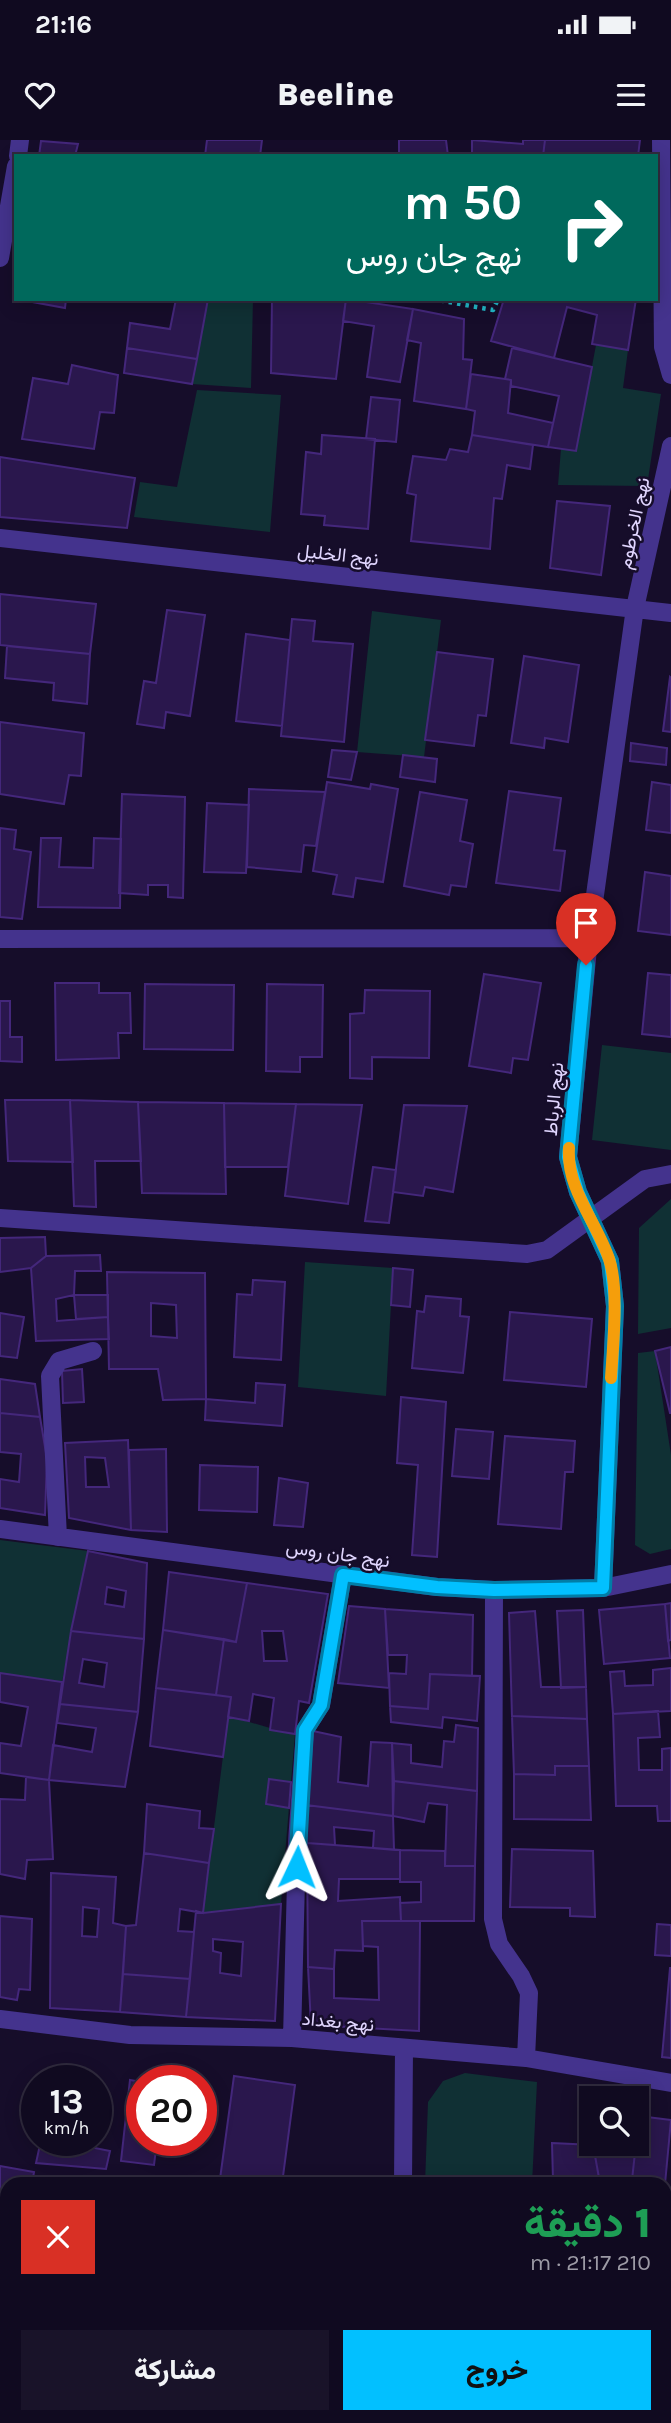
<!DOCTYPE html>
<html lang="ar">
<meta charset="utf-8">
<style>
:root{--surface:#100a20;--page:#191329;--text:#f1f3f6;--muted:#9c9aa5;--line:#302b3e;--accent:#02c0ff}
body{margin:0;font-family:Karla,Vazirmatn,sans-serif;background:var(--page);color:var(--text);direction:rtl;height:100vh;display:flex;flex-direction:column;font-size:26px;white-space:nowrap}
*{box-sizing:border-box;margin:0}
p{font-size:23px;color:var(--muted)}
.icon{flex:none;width:38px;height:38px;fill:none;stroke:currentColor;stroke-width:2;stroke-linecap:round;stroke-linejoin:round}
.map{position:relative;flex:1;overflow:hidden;direction:ltr}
.panel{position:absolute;left:0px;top:2037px;width:672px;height:247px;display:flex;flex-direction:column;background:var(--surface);border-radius:21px 21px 0 0;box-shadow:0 4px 18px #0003,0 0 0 2px var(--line);direction:rtl}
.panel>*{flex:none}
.guide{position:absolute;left:14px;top:14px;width:644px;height:147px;border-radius:0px;box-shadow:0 4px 18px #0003,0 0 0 2px var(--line);direction:rtl;background:#00695c;color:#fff;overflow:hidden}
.controls{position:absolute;left:579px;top:1946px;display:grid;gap:14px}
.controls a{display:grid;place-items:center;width:70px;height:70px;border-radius:0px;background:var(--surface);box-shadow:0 4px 18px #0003,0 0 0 2px var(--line);font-size:35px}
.speed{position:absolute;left:21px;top:1925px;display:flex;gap:14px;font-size:35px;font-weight:700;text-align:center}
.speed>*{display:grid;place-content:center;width:91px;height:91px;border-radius:50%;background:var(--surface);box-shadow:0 4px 18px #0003,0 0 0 2px var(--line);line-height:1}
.speed small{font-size:18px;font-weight:400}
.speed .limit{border:10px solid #d22;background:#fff;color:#111}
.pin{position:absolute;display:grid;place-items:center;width:60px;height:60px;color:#fff;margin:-72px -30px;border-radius:50% 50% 50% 0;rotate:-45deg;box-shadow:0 0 7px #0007}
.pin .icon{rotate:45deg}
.me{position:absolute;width:77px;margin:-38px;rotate:2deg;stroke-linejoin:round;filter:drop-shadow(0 0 5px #0008)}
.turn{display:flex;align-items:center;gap:24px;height:147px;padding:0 21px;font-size:32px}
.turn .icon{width:91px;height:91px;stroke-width:2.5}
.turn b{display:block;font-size:49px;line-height:60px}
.round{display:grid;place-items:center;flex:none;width:74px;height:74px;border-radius:0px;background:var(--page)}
.headline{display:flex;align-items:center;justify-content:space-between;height:119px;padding:0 21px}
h1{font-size:42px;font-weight:800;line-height:52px;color:#1e9e55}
.cta{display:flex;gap:14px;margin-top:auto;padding:14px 21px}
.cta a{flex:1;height:80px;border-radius:0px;background:var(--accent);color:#111;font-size:28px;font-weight:800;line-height:80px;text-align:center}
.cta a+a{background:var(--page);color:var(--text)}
.status{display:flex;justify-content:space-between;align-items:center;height:49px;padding:0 35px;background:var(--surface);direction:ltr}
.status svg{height:19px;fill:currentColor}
header{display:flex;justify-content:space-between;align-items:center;height:91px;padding:0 21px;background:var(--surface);font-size:32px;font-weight:800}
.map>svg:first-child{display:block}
</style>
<div class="status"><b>21:16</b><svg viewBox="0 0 49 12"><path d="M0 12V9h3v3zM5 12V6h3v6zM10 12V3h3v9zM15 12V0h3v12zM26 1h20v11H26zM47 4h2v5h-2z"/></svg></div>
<header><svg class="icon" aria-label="menu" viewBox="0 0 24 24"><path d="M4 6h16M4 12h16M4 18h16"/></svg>Beeline<svg class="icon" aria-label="heart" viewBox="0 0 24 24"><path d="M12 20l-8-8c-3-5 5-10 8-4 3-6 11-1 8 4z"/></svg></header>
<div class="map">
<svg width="671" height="2283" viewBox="0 0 671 2283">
<rect width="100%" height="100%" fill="#160d2a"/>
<path fill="#103034" d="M208 159H253L251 248 192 244Z
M596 205 628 210 623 248 661 254 647 346 558 345 561 309 576 311Z
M197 250 281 255 270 392 134 377 140 342 177 347Z
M372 471 441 480 424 617 357 612Z
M602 905 671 913V1010L592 1000Z
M671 1059V1188L638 1194 639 1088Z
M305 1122 393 1128 386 1256 298 1247Z
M655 1211 671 1315V1409L650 1414 635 1405 638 1213Z
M0 1400 88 1411 62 1542 0 1533Z
M228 1577C251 1581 272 1590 295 1594L281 1764 203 1773Z
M465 1933 537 1942 532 2044H425L428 1962 443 1941Z"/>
<path fill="#2a174d" stroke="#44277b" stroke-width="2" fill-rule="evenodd" d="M207 0H262L260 16H205Z
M399 0H446L448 16H399Z
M472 0 523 4V0H545L543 16H472Z
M545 0H640L638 16H543Z
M41 1 78 4 75 16H39Z
M16 159H66L65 168Z
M176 159H208L197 219 127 208 130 183 170 189Z
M272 159H346L336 239 271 233Z
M346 159 413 169 400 242 367 237 374 186 343 181Z
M504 159H636L628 210 592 204 597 175 567 167 554 218 491 201Z
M413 169 464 179 463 219 472 220 466 269 414 261 421 203 407 200Z
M127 208 197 219 192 244 124 233Z
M512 208 592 227 576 311 548 307 559 256 511 246V240L505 239Z
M72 225 118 235 114 273 100 272 94 309 22 299 33 238 68 244Z
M471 234 511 240 508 273 553 283 548 307 472 295 475 271 466 269Z
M371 257 400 260 396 302 366 299Z
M322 295 375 299 368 389 324 385 325 376 301 374 306 312 321 314Z
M472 295 533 305 530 329 507 325 502 359 494 358 490 409 411 401 416 355 407 353 413 316 446 320 450 309 468 312Z
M0 317 135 338 127 388 0 377Z
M557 361 610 366 601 435 550 428Z
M0 454 96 464 90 514 0 505Z
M167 470 205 475 190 576 166 572 164 588 137 584 144 541 156 543Z
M292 479 315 481 313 501 353 504 344 602 281 596Z
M246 494 290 500 282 586 236 581Z
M7 506 90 514 87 564 53 560 54 543 5 538Z
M437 512 493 519 486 576 478 575 474 606 425 600Z
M524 516 579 525 568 602 545 598 544 608 511 603Z
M670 537 671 538V592L663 591Z
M0 582 84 593 81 636 69 635 64 664 0 654Z
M631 603 667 608 666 625 630 621Z
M332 610 357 612 351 640 328 637Z
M403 615 437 619 435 642 400 637Z
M327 642 370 649 371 644 398 649 383 742 356 738 353 757 333 754 337 735 313 731Z
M652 642 671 645V693L646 690Z
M249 649 325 652 316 706 304 705 301 732 247 727Z
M509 651 561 658 554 710 565 711 560 751 496 743Z
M420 652 467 660 460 701 473 704 466 747 451 745 449 755 404 746Z
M122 654 185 657 183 758 168 757V745H148V755L119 753Z
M207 663 249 665 246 733 204 732Z
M0 688 16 690 14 709 31 712 22 779 0 777Z
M41 698H61L59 727 93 728 94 698 121 699 120 768 38 767Z
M645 732 671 736V795L638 791Z
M648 833 671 835V897L642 894Z
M484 834 541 843 528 920 513 918 511 933 469 926Z
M55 843H99V853H130L131 893H118L119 918 56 920Z
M145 844 234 845 233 910 144 909Z
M267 844 323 845 322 917H300V932L266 931Z
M365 850 430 851 429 918 372 917V939L350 938V874L364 873Z
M0 861H10V897H22V922L0 921Z
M5 960H70L73 1022 8 1021Z
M70 960 138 962 141 1021H95L96 1067 74 1066Z
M138 962 224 963 226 1054 142 1053Z
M224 963 296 964 288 1027H225Z
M296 964 362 965 348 1064 285 1056Z
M404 965 467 966 453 1052 425 1047 423 1056 393 1052Z
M373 1027 396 1030 389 1083 365 1081Z
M45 1097 46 1116 31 1128 0 1132V1098Z
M100 1115 101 1131H75L74 1155 56 1159 57 1181 108 1177 109 1199 36 1201 31 1128 46 1116Z
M393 1128 413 1130 410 1167 391 1165Z
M107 1132 205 1133 206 1259 163 1260 158 1229H109ZM151 1163 176 1165 177 1198 151 1196Z
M253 1140 285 1142 281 1220 234 1217 237 1154 252 1155Z
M74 1155H108V1177L76 1179Z
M426 1156 461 1159 460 1176 469 1177 463 1233 412 1228 417 1171 424 1172Z
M510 1172 592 1179 586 1247 504 1240Z
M0 1173 24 1177 17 1218 0 1216Z
M671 1207V1273H670L655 1211Z
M82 1229 84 1262 63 1263 62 1231Z
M0 1239 35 1244 40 1277 0 1273Z
M256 1243 285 1245 282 1286 205 1280 206 1259 255 1263Z
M401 1257 446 1262 437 1417 412 1415 418 1325 397 1323Z
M0 1273 40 1277 47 1319 45 1375 0 1368V1339L19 1342 21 1314 0 1312Z
M456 1289 493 1292 489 1339 452 1336Z
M505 1296 575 1301 573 1332H565L561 1389 498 1384Z
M128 1300 131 1390 69 1378 65 1303ZM85 1317 105 1318 109 1347H86Z
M166 1309 167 1392 131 1390 129 1310Z
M200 1325 258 1327 257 1372 199 1370Z
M279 1338 308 1343 303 1387 274 1385Z
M88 1411 147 1423 144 1499 71 1491ZM107 1447 126 1451 124 1467 105 1464Z
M169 1432 247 1443 236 1502 163 1490Z
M247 1443 328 1454 309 1563 299 1561 295 1594 270 1590 274 1558 253 1554 249 1581 228 1577 231 1557 216 1555 224 1499 236 1502ZM262 1491H283L287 1521H264Z
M671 1463V1500L668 1501 665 1464Z
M665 1464 670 1518 604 1524 599 1470Z
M349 1466 385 1469 389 1548 338 1543Z
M385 1469 473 1475 472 1536 430 1534 428 1569 390 1566 389 1533 406 1534 407 1515H388Z
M583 1470 586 1547 561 1548 557 1471Z
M535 1471 541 1547H586L587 1579 512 1576 509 1473Z
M163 1490 224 1499 216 1555 156 1548Z
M71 1491 144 1499 138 1572 60 1564ZM83 1519 107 1523 104 1547 79 1543Z
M671 1528V1571L613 1574 610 1532 624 1531 625 1546 653 1545V1530Z
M0 1533 62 1542 49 1640 0 1633V1603L21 1606 28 1567 0 1562Z
M430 1534 480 1536 477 1581 443 1577 442 1588 391 1582 390 1566 428 1569Z
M156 1548 231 1557 223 1617 150 1606Z
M60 1564 138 1572 125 1647 49 1640 53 1605 92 1612 96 1588 57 1583Z
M658 1571 660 1597 638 1598 639 1630H662V1609L671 1608V1681H658L657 1666H616L613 1574Z
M512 1576 587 1579 589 1626H555V1635L514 1634Z
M456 1585 478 1588 477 1651 394 1641 392 1603 411 1605V1623L442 1627 444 1601 454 1602Z
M313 1591 341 1597 338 1642 368 1646 371 1602 392 1603 393 1676 306 1665Z
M555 1626H589L591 1680 514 1679V1634L555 1635Z
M26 1637 49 1640 53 1719 27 1720 25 1739 0 1734V1659L25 1660Z
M269 1639 291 1642 289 1668 266 1664Z
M394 1641 477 1651 475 1726H445L447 1665 428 1663 424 1682 393 1676Z
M147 1664 200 1671 199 1688 214 1689 209 1723 144 1713Z
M306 1665 393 1676 394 1710 373 1708 374 1691 334 1687 335 1705 307 1703Z
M307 1703 400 1710V1739H339L338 1761 400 1757 401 1781H362L363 1811 335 1810 334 1829 308 1827Z
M512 1709 593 1711 595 1777 570 1776V1768L510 1767Z
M400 1710 445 1711V1726H475L474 1781H401L400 1763 421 1762V1742H400Z
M144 1713 209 1723 203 1773 180 1769 178 1791 194 1792 190 1839 123 1834 126 1786 136 1785Z
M51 1733 116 1737 113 1783 126 1786 120 1872 50 1868ZM83 1767 99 1769 97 1797 82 1796Z
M281 1764 275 1881 186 1877 196 1771 203 1773ZM213 1799 243 1802 241 1836 220 1833 221 1813 213 1811Z
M0 1776 32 1779 30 1850 19 1849 17 1860 0 1857Z
M362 1781H420L419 1891 311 1885 308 1827 334 1829V1858L379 1860 378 1807 363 1806Z
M657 1784 671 1785V1816L655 1815Z
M670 1828H671V1918L662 1917Z
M123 1834 190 1839 186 1877 120 1872Z
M160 1933 187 1936V1941H159Z
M234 1936 295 1945 282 2044H256L220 2039Z
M130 1940 142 1942V2000H180L179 2011 156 2009 154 2025 121 2021Z
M639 1976 671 1980 665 2044 632 2040Z
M41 2000H55L110 2011 106 2029 36 2023Z
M552 2003 593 2005 600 2043 553 2040Z
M593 2004H636L632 2040 616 2039V2044H600Z
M0 2026 34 2032 32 2044H7L5 2121 0 2120Z
M65 2038 102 2039V2044H64Z
M665 2135H671V2238H665Z
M0 2143 7 2144V2209H1Z"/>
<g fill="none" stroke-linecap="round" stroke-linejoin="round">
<path stroke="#22b8c7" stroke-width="4.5" stroke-dasharray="3.5 5" stroke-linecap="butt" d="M432 159 493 170 498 159"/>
<path stroke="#44338d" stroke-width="18" d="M661 0 663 207 671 235
M18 16 20 0
M0 118 16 26
M0 398 671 473
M0 799 589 798
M0 1078 527 1114 547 1110 645 1039 671 1034
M0 1389 437 1447 494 1450 603 1448 671 1434
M58 1397 50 1236 59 1221 93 1211
M603 1448 615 1166 610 1121 578 1052 568 1017 589 798 635 468 671 306
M494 1450 493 1779 499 1804 521 1836 529 1853 526 1918
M0 1879 130 1895 292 1898 526 1918 671 1943
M292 1898 297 1702 305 1590 321 1565 343 1435
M403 2044 404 1908
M0 2229 7 2230
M665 2270H671
M194 2283 195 2277"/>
</g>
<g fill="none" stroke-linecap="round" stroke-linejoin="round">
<defs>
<path id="route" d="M297 1727 305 1590 321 1565 343 1435 437 1447 494 1450 603 1448 615 1166 610 1121 578 1052 568 1017 586 825"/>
</defs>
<use href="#route" stroke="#017da6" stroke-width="18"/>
<use href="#route" stroke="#02c0ff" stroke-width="12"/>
<path stroke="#f59e0b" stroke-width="12" d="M569 1008C566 1048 597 1083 609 1119 619 1148 613 1206 611 1238"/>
</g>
<g text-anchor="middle" stroke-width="5" stroke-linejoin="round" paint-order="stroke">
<g font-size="19" fill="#e1d6ff" stroke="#160d2a">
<text transform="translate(633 383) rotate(-78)" y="7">نهج الخرطوم</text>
<text transform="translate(338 414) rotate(6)" y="7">نهج الخليل</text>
<text transform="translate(553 959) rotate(-85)" y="7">نهج الرباط</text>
<text transform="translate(338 1413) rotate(8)" y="7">نهج جان روس</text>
<text transform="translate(338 1881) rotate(5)" y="7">نهج بغداد</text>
</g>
</g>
</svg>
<div class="controls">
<a><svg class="icon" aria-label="search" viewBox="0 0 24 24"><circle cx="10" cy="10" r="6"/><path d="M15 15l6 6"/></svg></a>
</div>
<div class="speed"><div>13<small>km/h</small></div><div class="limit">20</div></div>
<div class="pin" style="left:586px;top:825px;background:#d93025"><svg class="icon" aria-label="arrive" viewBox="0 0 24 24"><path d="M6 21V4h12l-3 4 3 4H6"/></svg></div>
<svg class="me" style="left:297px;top:1727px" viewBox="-20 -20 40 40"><path d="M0-17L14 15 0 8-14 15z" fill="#02c0ff" stroke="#fff" stroke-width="4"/></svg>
<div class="guide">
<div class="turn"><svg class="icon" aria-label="right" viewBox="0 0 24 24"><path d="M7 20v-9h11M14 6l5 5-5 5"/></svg><div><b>50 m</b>نهج جان روس</div></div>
</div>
<section class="panel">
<div class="headline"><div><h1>1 دقيقة</h1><p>210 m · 21:17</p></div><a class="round" style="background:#d93025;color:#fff"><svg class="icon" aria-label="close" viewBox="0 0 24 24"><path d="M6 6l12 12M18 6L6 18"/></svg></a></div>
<div class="cta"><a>خروج</a><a>مشاركة</a></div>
</section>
</div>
